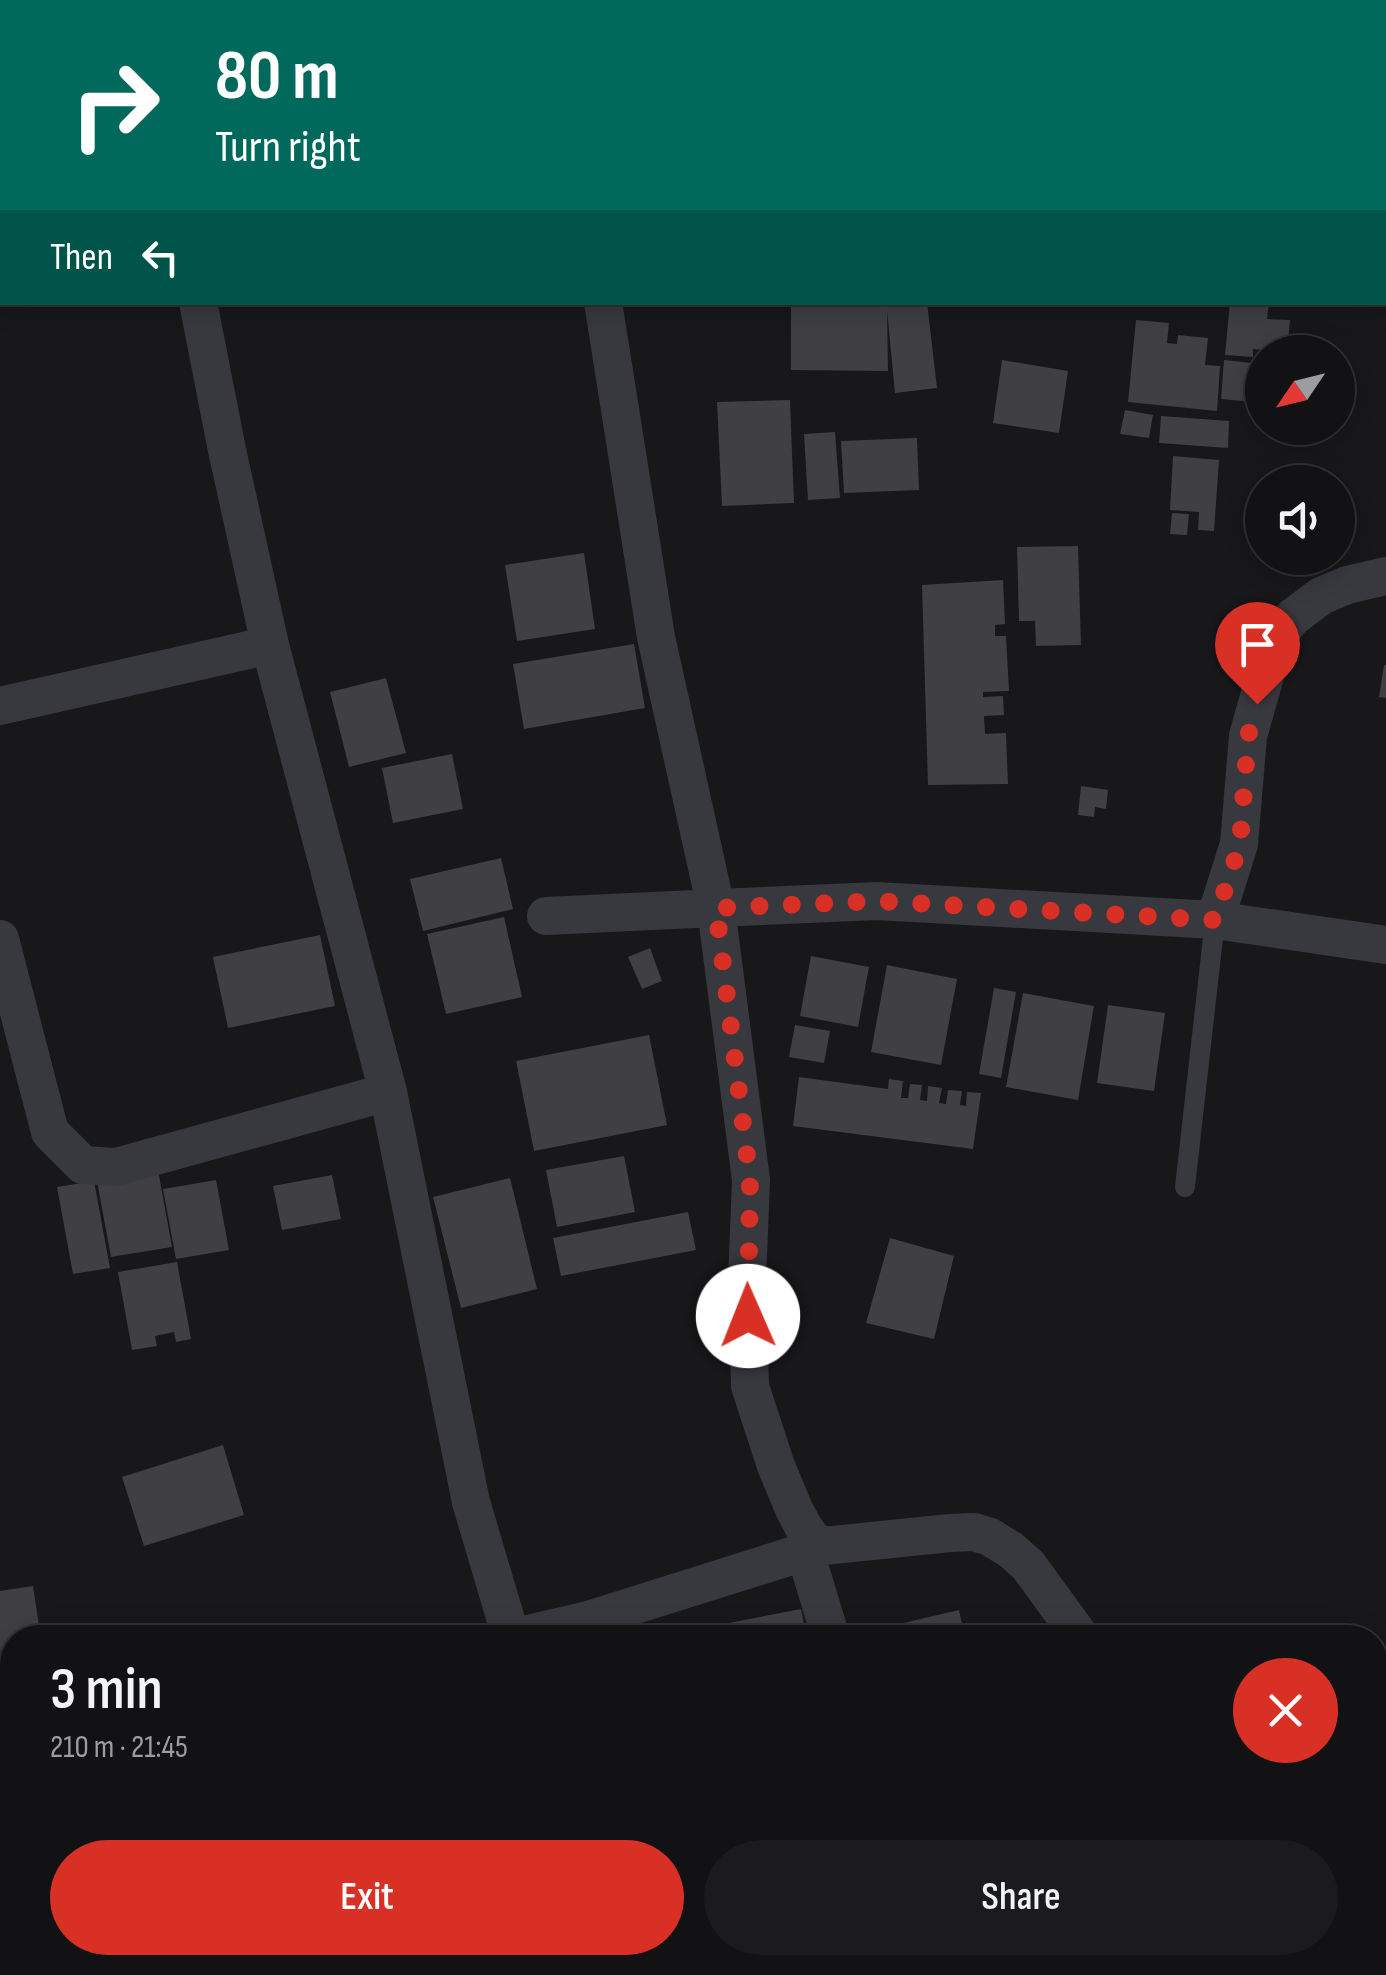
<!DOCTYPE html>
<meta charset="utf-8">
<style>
:root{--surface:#121113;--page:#1b1a1c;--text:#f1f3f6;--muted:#9c9da0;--line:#313133;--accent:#d93025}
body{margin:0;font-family:"Sofia Sans Condensed",sans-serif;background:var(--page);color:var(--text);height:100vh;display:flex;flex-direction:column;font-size:38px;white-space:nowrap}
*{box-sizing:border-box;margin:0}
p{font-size:32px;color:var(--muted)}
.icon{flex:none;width:55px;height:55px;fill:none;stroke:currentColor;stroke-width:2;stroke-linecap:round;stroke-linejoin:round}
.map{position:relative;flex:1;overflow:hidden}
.drawer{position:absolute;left:0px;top:1625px;width:1388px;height:350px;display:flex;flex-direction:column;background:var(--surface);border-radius:40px 40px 0 0;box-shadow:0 5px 25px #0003,0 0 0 2px var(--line)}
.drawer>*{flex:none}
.guide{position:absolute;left:0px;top:0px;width:1388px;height:305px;box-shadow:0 5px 25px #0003,0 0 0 2px var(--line);background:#00695c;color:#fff;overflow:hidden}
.needle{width:65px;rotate:235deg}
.fabs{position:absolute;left:1245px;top:335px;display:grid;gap:20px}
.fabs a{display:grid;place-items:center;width:110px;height:110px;border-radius:50%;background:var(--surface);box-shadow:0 5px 25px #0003,0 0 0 2px var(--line);font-size:50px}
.pin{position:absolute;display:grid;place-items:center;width:85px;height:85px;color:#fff;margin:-102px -42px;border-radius:50% 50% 50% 0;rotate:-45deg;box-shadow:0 0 10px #0007}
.pin .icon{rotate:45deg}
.me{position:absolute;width:110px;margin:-55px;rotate:359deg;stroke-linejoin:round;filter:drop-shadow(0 0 8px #0008)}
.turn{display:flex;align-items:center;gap:35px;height:210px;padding:0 50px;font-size:45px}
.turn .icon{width:130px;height:130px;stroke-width:2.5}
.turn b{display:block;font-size:70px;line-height:85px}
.then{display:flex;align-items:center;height:95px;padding:0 50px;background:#0003;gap:20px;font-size:38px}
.round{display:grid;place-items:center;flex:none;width:105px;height:105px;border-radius:52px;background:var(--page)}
.head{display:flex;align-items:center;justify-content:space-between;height:170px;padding:0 50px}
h1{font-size:60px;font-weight:600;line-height:75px}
.button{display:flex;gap:20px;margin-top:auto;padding:20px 50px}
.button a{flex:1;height:115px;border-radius:60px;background:var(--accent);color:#fff;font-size:40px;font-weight:600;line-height:115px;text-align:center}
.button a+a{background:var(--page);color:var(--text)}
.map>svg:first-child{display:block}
</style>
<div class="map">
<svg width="1386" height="1975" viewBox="0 0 1386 1975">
<rect width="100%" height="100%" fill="#181719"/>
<path fill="#3f3f44" d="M791 302H927L937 388 895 393 887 310 888 371 791 370Z
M1230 302H1269L1267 319 1290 320 1287 352 1253 349V357L1225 355Z
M1136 320 1169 323 1167 343 1177 344 1178 335 1208 338 1205 365 1220 366 1217 411 1128 402Z
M1002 360 1068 371 1059 433 993 423Z
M1224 360 1262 364V403L1221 399Z
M790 400 794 503 722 506 717 402Z
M1125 410 1153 415 1149 438 1120 434Z
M1161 416 1229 421 1228 448 1159 443Z
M835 432 840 498 808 500 804 434Z
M917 438 919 490 844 493 841 441Z
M1173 456 1219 460 1214 531 1198 530 1199 512 1170 510Z
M1172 513 1189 514 1187 535 1170 534Z
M1078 546 1081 645 1036 646 1035 621H1019L1017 547Z
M584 553 595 629 517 641 505 565Z
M1003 580 1005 624 995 625V636H1006L1009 691 983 692V697L1003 696 1004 715 984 716 985 734 1006 733 1008 784 928 785 922 585Z
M634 644 645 708 524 729 513 664Z
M1384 665H1386V698L1379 697Z
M386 678 406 753 349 767 330 692Z
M452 754 463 809 393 823 382 768Z
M1081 786 1108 790 1106 809 1095 807 1094 817 1078 815Z
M501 858 513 909 423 931 410 879Z
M504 917 522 997 446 1014 427 934Z
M320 935 335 1006 228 1028 213 957Z
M650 948 662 981 642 989 628 957Z
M811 956 869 967 858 1027 800 1016Z
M887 965 957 979 941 1065 871 1052Z
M994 988 1016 992 1001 1078 979 1074Z
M1023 993 1094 1006 1078 1100 1006 1087Z
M1108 1005 1165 1013 1154 1091 1097 1083Z
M795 1025 830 1031 824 1063 789 1057Z
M649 1035 667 1125 534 1151 516 1061Z
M799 1077 888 1089 889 1079 903 1081 901 1098H908L910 1084 922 1085 920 1100 927 1101 928 1086 942 1088 939 1103 946 1104 948 1090 962 1091 960 1105 966 1106 967 1092 981 1093 973 1149 793 1126Z
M624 1156 635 1212 557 1227 546 1170Z
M158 1170 172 1247 111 1257 97 1181Z
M332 1175 341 1219 282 1230 273 1186Z
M510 1178 537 1289 461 1308 433 1197Z
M216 1180 229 1250 176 1259 163 1189Z
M94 1181 110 1268 73 1274 57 1187Z
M688 1212 696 1250 561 1276 553 1238Z
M890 1238 954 1256 934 1339 866 1323Z
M177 1262 191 1339 176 1342 174 1332 155 1336 157 1346 132 1350 118 1272Z
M223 1445 244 1515 144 1546 122 1477Z
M33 1586 41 1638H12V1669L0 1671V1591Z
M801 1609 807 1638H700L698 1629Z
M959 1610 965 1638H884L882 1628Z
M0 1930 12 1934V1962H42L38 1975H0Z"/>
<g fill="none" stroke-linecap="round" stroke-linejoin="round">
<path stroke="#38383f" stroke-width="20" d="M1185 1187 1215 920"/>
<path stroke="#38383f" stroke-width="38" d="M547 0V2
M314 2 323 0
M0 79 2 78
M198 302 227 450 270 645 388 1092 471 1502 511 1637
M603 302 656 637 716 908 877 901 1215 920 1386 945
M0 706 270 645
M546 916 716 908 751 1180 747 1281 750 1386 776 1466 794 1509 804 1528 812 1539 823 1546 950 1533 974 1532 990 1537 1011 1550 1028 1565 1081 1638
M1215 920 1239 844 1248 736 1276 637 1293 617 1321 596 1347 585 1386 576
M0 939 50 1132 83 1165 116 1167 388 1092
M805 1552 831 1638
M511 1638 588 1620 823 1546
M1375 1850 1386 1852
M202 1962 236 1975
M596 1962 599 1975
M918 1962 921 1975
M1272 1962 1280 1975"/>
</g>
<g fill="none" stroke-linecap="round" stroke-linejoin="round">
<path stroke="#d93025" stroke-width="18" stroke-dasharray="0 32.4" d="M748 1316 750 1180 716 908 877 901 1215 920 1240 844 1248 736 1257 704"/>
</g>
</svg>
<div class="fabs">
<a><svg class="needle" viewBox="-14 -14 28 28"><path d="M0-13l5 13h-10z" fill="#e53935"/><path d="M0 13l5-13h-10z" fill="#9c9da0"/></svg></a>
<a><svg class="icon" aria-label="sound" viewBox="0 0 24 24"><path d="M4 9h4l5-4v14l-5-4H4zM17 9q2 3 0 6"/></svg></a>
</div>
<div class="pin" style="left:1257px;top:704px;background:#d93025"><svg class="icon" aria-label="arrive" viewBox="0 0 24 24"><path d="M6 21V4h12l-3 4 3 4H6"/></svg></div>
<svg class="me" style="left:748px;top:1316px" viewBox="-20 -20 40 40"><circle r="19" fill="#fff"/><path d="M0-13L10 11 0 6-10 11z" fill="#d93025"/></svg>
<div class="guide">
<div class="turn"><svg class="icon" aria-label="right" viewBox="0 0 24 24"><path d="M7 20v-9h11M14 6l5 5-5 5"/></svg><div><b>80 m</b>Turn right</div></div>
<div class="then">Then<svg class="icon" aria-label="left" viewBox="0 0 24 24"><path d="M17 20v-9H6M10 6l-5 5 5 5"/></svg></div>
</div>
<section class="drawer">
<div class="head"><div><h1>3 min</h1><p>210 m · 21:45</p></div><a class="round" style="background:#d93025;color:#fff"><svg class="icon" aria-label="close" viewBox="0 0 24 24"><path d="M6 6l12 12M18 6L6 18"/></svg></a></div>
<div class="button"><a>Exit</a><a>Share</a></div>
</section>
</div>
